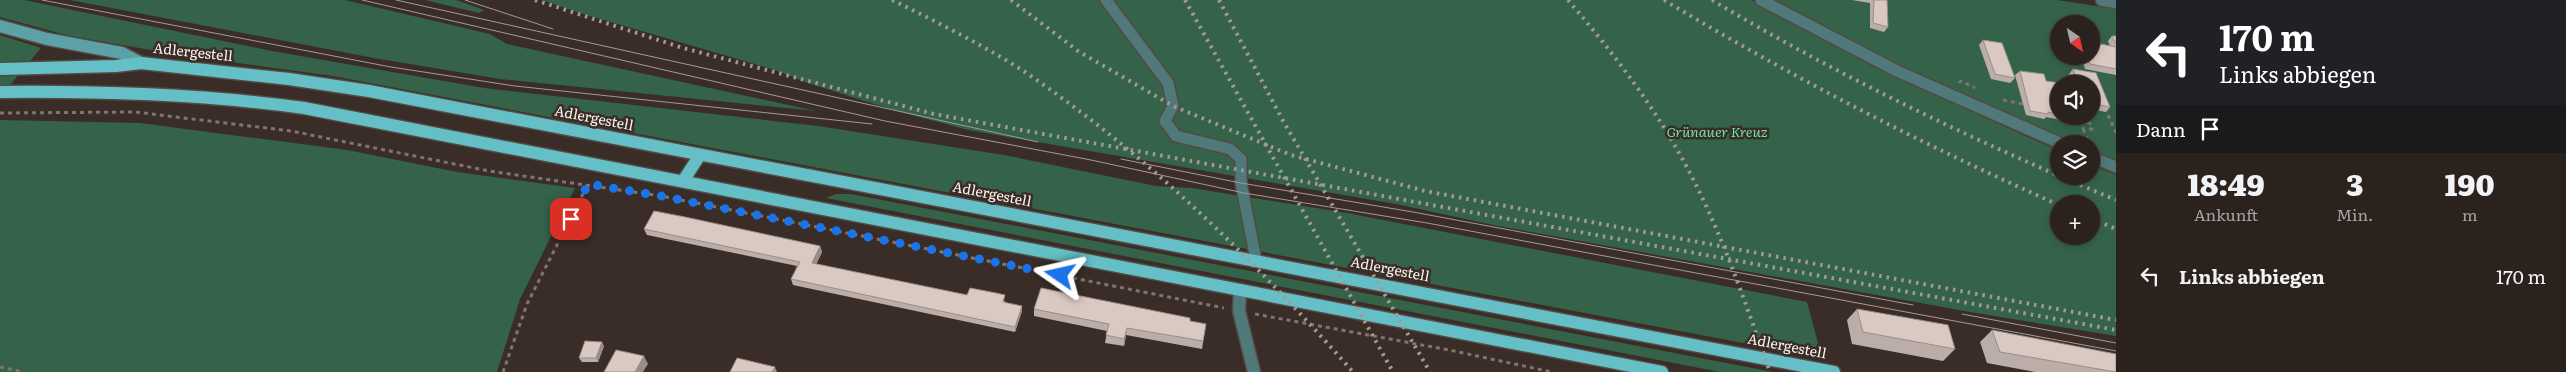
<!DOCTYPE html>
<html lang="de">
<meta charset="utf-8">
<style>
:root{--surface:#2c221d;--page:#382f2a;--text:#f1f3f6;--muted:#a6a4a4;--line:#483f3b}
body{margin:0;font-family:Literata,serif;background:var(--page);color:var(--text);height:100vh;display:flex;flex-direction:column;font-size:19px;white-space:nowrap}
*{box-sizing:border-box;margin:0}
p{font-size:16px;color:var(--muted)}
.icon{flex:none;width:28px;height:28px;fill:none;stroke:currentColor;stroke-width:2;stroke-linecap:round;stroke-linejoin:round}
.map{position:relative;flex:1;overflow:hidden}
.panel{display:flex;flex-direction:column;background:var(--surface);width:450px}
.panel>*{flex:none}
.hud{background:#202124;color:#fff;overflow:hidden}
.needle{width:32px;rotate:146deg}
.tools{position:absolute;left:2050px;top:15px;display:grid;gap:10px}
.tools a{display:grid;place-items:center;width:50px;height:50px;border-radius:50%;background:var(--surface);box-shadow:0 2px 8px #0003,0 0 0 1px var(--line);font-size:25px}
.pin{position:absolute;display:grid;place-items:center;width:42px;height:42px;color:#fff;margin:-21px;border-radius:10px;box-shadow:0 2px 8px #0006}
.me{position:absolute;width:55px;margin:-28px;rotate:281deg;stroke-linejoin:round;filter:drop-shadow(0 0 4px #0008)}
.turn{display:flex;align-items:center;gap:18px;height:105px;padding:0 20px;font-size:22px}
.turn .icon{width:65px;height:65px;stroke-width:2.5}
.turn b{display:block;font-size:35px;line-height:42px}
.then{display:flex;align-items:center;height:48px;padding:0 20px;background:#0003;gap:10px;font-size:19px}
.eta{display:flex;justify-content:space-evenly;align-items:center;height:85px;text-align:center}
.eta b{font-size:30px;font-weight:800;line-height:35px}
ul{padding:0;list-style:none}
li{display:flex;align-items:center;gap:15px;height:75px;padding:0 20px}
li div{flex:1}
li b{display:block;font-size:19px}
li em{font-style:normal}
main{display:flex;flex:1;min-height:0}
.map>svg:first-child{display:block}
</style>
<main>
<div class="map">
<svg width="2116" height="372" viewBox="0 0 2116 372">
<rect width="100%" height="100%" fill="#3a2d27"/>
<path fill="#34634a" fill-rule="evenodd" d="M0 0H24L272 51 484 88 818 126 1004 155 1156 186 1192 188 1347 213 1807 302 1822 358 333 76 180 55 70 36 0 17Z
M70 0H345L490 34 507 44 816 111 500 79 374 58Z
M425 0H456L484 10 479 13Z
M542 0H1752L1874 67 2059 151V176H2091V165L2116 175V336L1970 312 1498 226 1396 204 968 130 890 109 808 83 775 70 580 13ZM2059 204H2091V236H2059Z
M1768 0H2057L2116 9V172L2091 161V144H2059V148L1990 119ZM2059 24H2091V56H2059ZM2059 84H2091V116H2059Z
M0 35 41 48 0 97Z
M0 120 140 123 347 150 457 172 575 188 520 299 497 372H0Z
M836 194H851L1773 372H1720L826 198Z"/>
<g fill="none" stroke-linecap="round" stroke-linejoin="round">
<defs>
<path id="service" d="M1106 0 1168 83 1173 106 1165 121 1176 136 1230 149 1241 159V183L1256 260
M1761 0 1897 71 2062 144
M2091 157 2116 167"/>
<path id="minor" d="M2102 0 2116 2
M1240 290 1239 311 1254 372"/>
<path id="secondary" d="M0 26 47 39 122 53 141 63"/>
<path id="primary" d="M0 69 116 66 141 63 289 79 369 91 1834 372
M0 92C102 91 203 94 304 108L1662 372
M683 181 700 155"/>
</defs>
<use href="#service" stroke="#554943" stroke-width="14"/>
<use href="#minor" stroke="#554943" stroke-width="15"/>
<use href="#secondary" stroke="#554943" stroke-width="15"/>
<use href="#primary" stroke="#554943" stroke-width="15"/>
<path stroke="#807470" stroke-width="3" stroke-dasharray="4 4" stroke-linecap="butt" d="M1959 83 1961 81 1975 88
M2003 100 2023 104
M0 113 135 112 291 131 489 171 661 196 1224 308
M2108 115 2116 133
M2088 122 2092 125V129H2083V123Z
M2083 129 2089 143
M1255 314 1449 350 1552 372
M0 367 23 372
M503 372 527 304 588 184"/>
<use href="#service" stroke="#4f797b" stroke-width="11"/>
<use href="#minor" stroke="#4f797b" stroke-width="12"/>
<use href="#secondary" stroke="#5ba1a6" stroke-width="12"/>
<use href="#primary" stroke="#64c0c6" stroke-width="12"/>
<path stroke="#a49995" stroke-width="1" d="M42 0 391 67 515 86 872 124
M362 0 885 121 1091 160 1244 193 1427 223 2116 351
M396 0 1038 142
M465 0 553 29
M1121 159 1241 183 1413 212 1913 305
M1962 314 2116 343"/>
<path stroke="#a49995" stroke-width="4" stroke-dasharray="2.5 5" stroke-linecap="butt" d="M535 0 683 48 934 114 2116 330
M892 0C937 22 983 45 1025 72 1149 156 1254 260 1353 372
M1011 0 1078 51 1173 106 1291 155 1425 191 2116 320
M1185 0 1393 372
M1219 0 1282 119 1430 372
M1568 0C1616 56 1661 115 1694 181 1725 242 1747 308 1770 372
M1664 0C1792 77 1923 145 2059 205
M1712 0C1842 78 1977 142 2116 200
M2091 218 2116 229"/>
</g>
<path fill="#bbada7" d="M1852 0H1887L1888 27 1884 32 1870 28V3Z
M2112 36H2116V75L2085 69 2081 56H2091L2110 46 2108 41Z
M1983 40 2015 78 2010 83 1991 79 1979 45Z
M2073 69 2096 73 2110 107 2106 112 2091 109V84H2073L2069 74Z
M2020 71 2046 81 2059 84V116H2085L2086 120 2081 124 2046 117 2044 119 2026 115 2015 75Z
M644 229 820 246 822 252 816 264 967 295 1005 301V302L1022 311 1015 332 793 285 791 279 797 266 647 235Z
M1034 309 1190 321 1206 324 1202 349 1126 335 1124 346 1105 343 1107 331 1034 316Z
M1857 309 1955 349 1943 361 1852 344 1847 320Z
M1992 330 2116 372H2035L1987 363 1980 342Z
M604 346 598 362H582L579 358Z"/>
<path fill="#998d88" d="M820 246 822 252 814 269 812 263Z
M1022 306V311L1015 332V327Z
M1127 328 1126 335 1124 346V339Z
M602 342 604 346 598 362 596 358Z
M644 356 648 364 643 372H635Z
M775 367 777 372H772Z"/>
<path fill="#dac9c2" stroke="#998d88" d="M1874 0H1887L1888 27 1873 23Z
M2112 36H2116V44Z
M1983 40 2002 43 2015 78 1995 74Z
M2091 42 2116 47V69L2090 64 2087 56H2091Z
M2073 69 2096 73 2110 107 2091 103V84H2079Z
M2020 71 2044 74 2046 81 2068 84H2059V114L2048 112V114L2030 111Z
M2069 116H2085L2086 120Z
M654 211 685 217 820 246 812 263 967 295 970 288 996 293 1005 295 1003 302 1022 306 1015 327 791 279 800 262 644 229Z
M1041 288 1190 318V321L1206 324 1203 341 1127 328 1124 339 1106 335 1109 324 1034 309Z
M1857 309 1948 325 1955 349 1863 332Z
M1992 330 2116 354V372L2000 352Z
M585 341 602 342 596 358H579Z
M616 350 644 356 635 372H604Z
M737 358 775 367 772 372H730Z"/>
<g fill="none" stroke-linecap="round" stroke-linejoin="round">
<path stroke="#1a73e8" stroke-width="9" stroke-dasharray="0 16.2" d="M571 219 588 184 661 196 1060 275"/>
</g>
<g text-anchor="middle" stroke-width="5" stroke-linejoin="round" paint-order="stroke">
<g font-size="14" fill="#fbf2ef" stroke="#3a2d27">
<text transform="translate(193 52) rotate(6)" y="5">Adlergestell</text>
<text transform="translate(594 118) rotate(11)" y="5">Adlergestell</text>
<text transform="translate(992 194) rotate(11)" y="5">Adlergestell</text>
<text transform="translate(1390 269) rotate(11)" y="5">Adlergestell</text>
<text transform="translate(1787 346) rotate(11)" y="5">Adlergestell</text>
</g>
<g font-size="14" font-style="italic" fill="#6fe0a6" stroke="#3a2d27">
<text x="1717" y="137">Grünauer Kreuz</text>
</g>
</g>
</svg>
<div class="tools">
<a><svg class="needle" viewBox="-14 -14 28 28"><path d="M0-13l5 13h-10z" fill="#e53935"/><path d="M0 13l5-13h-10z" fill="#a6a4a4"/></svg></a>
<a><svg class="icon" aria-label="sound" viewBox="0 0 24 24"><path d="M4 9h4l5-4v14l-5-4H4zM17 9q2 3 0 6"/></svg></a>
<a><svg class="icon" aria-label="layers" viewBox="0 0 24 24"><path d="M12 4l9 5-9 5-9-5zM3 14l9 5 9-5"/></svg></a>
<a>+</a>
</div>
<div class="pin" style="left:571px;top:219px;background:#d93025"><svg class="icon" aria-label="arrive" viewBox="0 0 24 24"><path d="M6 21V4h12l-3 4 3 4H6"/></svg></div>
<svg class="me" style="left:1060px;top:275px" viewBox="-20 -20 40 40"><path d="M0-17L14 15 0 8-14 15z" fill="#1a73e8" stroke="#fff" stroke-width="4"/></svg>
</div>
<section class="panel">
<div class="hud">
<div class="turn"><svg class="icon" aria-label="left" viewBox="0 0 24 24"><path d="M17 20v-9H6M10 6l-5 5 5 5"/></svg><div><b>170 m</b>Links abbiegen</div></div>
<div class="then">Dann<svg class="icon" aria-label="arrive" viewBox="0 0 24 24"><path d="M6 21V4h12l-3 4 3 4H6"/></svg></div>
</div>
<div class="eta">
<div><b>18:49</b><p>Ankunft</p></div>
<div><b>3</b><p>Min.</p></div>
<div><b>190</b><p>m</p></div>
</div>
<ul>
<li><svg class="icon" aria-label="left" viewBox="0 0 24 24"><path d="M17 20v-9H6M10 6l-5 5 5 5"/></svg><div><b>Links abbiegen</b></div><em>170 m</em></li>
</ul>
</section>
</main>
